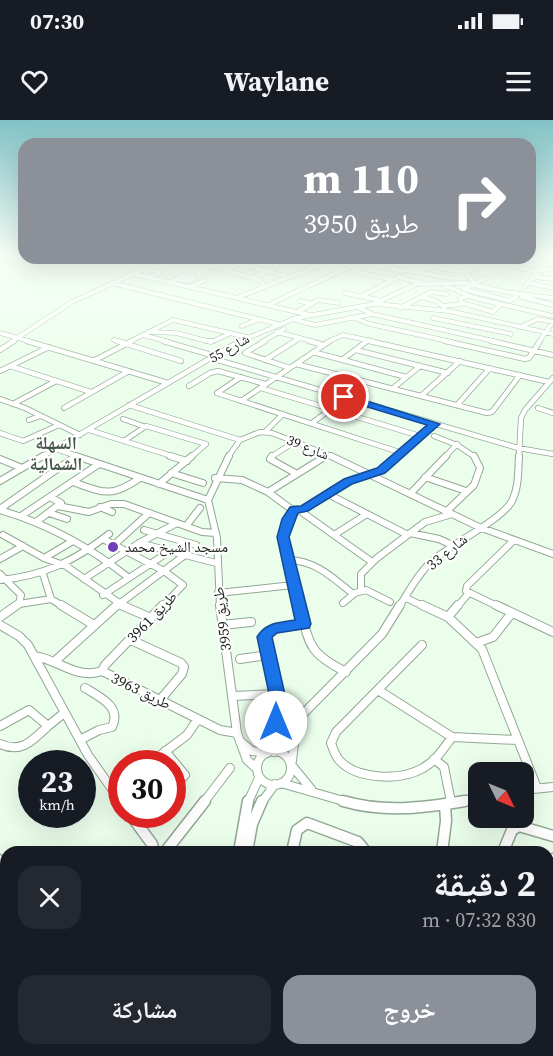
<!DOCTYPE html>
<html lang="ar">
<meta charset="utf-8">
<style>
:root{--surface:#171b24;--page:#242831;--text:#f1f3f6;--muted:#9ea1a6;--accent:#8c9099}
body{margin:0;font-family:"Source Serif 4","Noto Naskh Arabic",serif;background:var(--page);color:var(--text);direction:rtl;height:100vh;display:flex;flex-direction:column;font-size:22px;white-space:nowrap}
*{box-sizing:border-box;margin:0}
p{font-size:20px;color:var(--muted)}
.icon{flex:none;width:33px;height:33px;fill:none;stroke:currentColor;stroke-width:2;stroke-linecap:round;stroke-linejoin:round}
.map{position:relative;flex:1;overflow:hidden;direction:ltr}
.details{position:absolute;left:0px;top:726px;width:554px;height:210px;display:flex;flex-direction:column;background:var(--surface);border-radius:18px 18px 0 0;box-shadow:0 6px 24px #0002;direction:rtl}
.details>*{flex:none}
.guide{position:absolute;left:18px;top:18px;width:518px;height:126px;border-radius:18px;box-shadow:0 6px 24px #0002;direction:rtl;background:#8c9099;color:#fff;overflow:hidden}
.needle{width:39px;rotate:133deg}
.buttons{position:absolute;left:468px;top:642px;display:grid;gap:12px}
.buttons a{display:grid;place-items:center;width:66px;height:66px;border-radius:12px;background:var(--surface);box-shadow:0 6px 24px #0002;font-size:30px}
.speed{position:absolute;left:18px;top:630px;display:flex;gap:12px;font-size:30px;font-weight:700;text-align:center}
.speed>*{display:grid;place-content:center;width:78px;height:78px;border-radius:50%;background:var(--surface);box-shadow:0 6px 24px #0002;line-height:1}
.speed small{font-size:15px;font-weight:400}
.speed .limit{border:9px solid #d22;background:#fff;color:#111}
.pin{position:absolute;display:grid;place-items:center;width:51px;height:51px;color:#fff;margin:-26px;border:3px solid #fff;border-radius:50%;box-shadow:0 2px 6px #0007}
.me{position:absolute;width:66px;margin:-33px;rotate:0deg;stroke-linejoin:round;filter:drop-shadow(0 0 4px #0008)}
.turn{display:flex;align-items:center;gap:21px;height:126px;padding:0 18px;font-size:27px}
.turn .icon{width:78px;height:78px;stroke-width:2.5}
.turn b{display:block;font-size:42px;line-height:51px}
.round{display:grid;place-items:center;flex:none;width:63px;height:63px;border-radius:18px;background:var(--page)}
.summary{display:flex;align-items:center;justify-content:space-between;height:102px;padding:0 18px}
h1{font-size:36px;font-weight:700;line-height:45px}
.cta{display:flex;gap:12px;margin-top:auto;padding:12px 18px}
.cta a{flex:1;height:69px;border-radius:18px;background:var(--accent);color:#fff;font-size:24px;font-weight:700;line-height:69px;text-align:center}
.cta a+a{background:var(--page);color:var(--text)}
.status{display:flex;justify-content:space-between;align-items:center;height:42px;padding:0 30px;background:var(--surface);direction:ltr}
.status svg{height:16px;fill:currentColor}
header{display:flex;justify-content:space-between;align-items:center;height:78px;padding:0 18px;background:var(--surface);font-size:27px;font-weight:700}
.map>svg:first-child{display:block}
</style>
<div class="status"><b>07:30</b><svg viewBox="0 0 49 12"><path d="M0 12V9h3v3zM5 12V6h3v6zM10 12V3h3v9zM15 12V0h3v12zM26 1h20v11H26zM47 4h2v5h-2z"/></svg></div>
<header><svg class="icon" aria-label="menu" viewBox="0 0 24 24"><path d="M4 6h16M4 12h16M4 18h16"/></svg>Waylane<svg class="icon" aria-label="heart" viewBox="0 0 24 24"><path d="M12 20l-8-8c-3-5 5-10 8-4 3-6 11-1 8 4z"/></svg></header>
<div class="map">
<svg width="553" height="936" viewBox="0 0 553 936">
<rect width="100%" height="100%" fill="#ebfeec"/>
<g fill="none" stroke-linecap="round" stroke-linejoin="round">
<defs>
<path id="minor-far4" d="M206 138 196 142 257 159 263 163 262 166
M216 138 289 157 239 177
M338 138 403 151 435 147 466 153 474 162
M449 138 462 141 480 140 535 151 536 156 525 166
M490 141 503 138
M411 151 451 158
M535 151 553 149
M145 152 151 150 160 152 151 157
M362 153 393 160
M461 153 477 148
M134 154 310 195
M253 157 278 147 270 139
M289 157 325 143
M535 157 553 159
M171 162 183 156 195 158 188 161 181 160
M112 163 278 204
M477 163 486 158
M529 163 553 168
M472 164 464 169 510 181 516 177
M443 165 475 178 553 196
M191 167 205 160
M345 173 382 181
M362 176 399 157 420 163
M421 177 436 181 444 187
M522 177 553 185
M300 181 312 184
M463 183 493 192 501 184
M270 184 360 142
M375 184 449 191 553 214
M443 186 462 184 460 178 469 176
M358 187 372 194 498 222
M400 188 431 172 447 174
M299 191 318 180 338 183
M354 198 370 204 452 222
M433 198 511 214
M292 199 315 205 372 194
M242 206 259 199
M520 207 538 199 553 202
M151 212 176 213 211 222 231 213
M277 212 315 222
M0 213 32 222
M143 215 169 222
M114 220 122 222
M11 222 72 182 142 150 158 138
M129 222 173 200 247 217
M238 222 296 198 374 184 417 164 465 163 506 172 553 178
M262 222 284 209
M293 222 300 218
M327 222 343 215 376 222
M365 222 368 220
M539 222 552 203"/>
<path id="minor-far3" d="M27 221 168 263
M117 221 181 241
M163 221 215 236
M207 221H213
M265 221 245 233 290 248
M309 221 324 225
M369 221 549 262
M445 221 525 239 529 238 540 221
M491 221 553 235
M0 230 14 221
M356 230 448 253
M313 232 406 257
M211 238 518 328 553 334
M95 240 132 221
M265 240 295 221
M342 240 367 221
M296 244 487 293 492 292 520 255
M10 246 91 272
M0 251 49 227
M241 257 217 273 402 333
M189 266 210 253 218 251 265 264
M261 268 420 316
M392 269 420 246
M421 276 460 241
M0 279 25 288 80 315
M241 281 330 221
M13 284 56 261
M129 285 240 320 260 312 272 313 334 337
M457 285 490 248
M64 288 129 251
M538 288 553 293
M123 299 143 306
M29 300 40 296
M312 303 331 289
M89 310 175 337
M265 312 283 294
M0 313 23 321 59 305
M434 316 457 325 475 337
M124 321 146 306 206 324 191 337
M56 329 80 337
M41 337 240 221
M228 337 240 320
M271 337 294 322
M324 337 327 335
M397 337 435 304
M445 337 457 324
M519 337 521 298 525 290 553 258"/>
<path id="minor-far2" d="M76 336 208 380
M170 336 187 341
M272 336 270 339 297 354
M331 336 479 407 553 434
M0 339 22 348
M171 353 203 363
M425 357 466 371
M215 358 242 360 268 372 291 389 301 390 348 361 381 351 399 336
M0 361 43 336
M73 362C104 373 111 378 140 358
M159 364 192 336
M268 372 326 336
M328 374 408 415
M410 374 446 336
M58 386 89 392 111 384H124L202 412 216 413
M100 387 112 392
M0 389 76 336
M0 390C48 404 90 427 129 458
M294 390 286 403 283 417 300 487
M299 390 334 415
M447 391 474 365 480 348 474 336
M49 393 67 399
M367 394 334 415 372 442
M21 396 99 344
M36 402 61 383 50 377
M186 406 200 388
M144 410 196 425
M410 413 439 419 452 425
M3 415 44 438 66 446 125 487
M103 419 164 451 183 465 162 487
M139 423 216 443
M115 424 149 393
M44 438 73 421
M0 439 23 426
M287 440C315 440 332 457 353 474
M0 454 21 475 19 484 15 487
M43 454 51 479 64 487
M84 459 139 423 177 403
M0 460C43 456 75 441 109 414
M361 470V454L377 438 425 402 452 394
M218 473 293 465
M103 475 170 431
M406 478 425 487
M343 483 355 473 366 470 390 482
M19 484 51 479
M115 487 185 435
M220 487 217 418 208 380 229 336
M399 487C409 471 418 454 431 442 449 425 502 400 512 381 519 367 518 351 519 336
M457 487 468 474
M499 487 466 471 467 466 512 422"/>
<path id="minor-far1" d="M61 485 94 505
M121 485 151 498
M220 485 237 613 247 640 256 648
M300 485C309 524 308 533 346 552
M422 485 448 497 482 529 537 668
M496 485 553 512
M0 497 17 485
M448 497 458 485
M0 505 19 516 28 525 88 635 121 682
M222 505 251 502
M131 520 181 543 184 547 182 554 160 580
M476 523 493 517 511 494
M422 525 336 612 331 623C333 629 335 635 339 640 357 660 401 661 423 648 436 641 444 628 452 617
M34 536C58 539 76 560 102 551L220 610 237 613
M240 539 268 535
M54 542 117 485
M102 551 105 545 163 485
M378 570 452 617 517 620
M232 576 277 574
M276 602 280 588 265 517 277 508 304 504
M0 606 29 590 48 606C33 620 22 634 0 624
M48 606 64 593
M80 620 99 610 112 607C122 587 100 577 85 568
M240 621 252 631 267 633
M257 648a17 17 0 1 1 34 0a17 17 0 1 1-34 0Z
M165 631 185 655 172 668
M274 632 302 595 382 514 400 485
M434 639 444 647 451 682
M292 641 295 615 300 600
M149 644 187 615 198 599
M293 647 311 669
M281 663 347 682
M524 670 553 667
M204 682 230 648
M248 682 259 658
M262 682 275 664
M456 682 478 678"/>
<path id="minor" d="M120 681 122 683
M343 681C384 693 423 688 465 681
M451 681V683
M130 694 152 724 154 732
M165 732 205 681
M239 732 248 681
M247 732 252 704 262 681
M292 732 297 710 307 703 358 722 366 732
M442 732 446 701 445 684
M503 732 512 710 519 706 553 716
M548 842 553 739
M443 930 456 936
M541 930V936
M215 936 218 930
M231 936 232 930
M316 936 318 930
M408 936 410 930"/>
<path id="secondary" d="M0 735 6 738V756L0 754Z
M0 765 6 768V789L0 786Z
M107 930H128L130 936H109Z
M139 930H177L179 936H141Z
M183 930H213L211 936H181Z"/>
</defs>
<use href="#minor-far4" stroke="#92a793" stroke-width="5"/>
<use href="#minor-far3" stroke="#92a793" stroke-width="6"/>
<use href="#minor-far2" stroke="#92a793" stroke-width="8"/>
<use href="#minor-far1" stroke="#92a793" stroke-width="10"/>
<use href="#minor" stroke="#92a793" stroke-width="13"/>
<use href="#secondary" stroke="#92a793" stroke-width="3"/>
<use href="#minor-far4" stroke="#fff" stroke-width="4"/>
<use href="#minor-far3" stroke="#fff" stroke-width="4.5"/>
<use href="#minor-far2" stroke="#fff" stroke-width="6"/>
<use href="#minor-far1" stroke="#fff" stroke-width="8"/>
<use href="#minor" stroke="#fff" stroke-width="10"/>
<use href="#secondary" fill="#fff" fill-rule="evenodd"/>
</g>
<linearGradient id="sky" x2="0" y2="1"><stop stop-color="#82c2c6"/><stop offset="0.51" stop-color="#f6fff6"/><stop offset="1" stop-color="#f6fff6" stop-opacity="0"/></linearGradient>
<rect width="553" height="265" fill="url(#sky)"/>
<path fill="#1a73e8" stroke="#114b97" stroke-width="1.5" d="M341 275H348L440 304 385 353 352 364 308 391 298 393 289 417 311 504 309 508 277 513 272 517 288 588 282 607 276 609 271 607 268 602 272 588 257 517C266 502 279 503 295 500L277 417 282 399 290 387 301 386 344 359 377 348 427 305 341 279Z"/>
<circle fill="#6f41b9" stroke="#fff" stroke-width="2" cx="113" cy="427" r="6"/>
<g text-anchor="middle" stroke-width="4.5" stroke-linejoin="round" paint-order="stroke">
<g font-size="14" fill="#202821" stroke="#fff">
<text transform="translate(229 228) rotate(-30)" y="5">شارع 55</text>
<text transform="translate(308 327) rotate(22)" y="5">شارع 39</text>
</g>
<g font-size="15" fill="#202821" stroke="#fff" text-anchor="start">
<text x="125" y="432">مسجد الشيخ محمد</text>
</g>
<g font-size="15" fill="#202821" stroke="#fff">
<text transform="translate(447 432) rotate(-39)" y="5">شارع 33</text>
<text transform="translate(152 497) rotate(-46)" y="5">طريق 3961</text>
<text transform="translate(222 499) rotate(-97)" y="5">طريق 3959</text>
<text transform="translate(141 571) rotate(26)" y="5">طريق 3963</text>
</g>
<g font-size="18" font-weight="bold" fill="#445746" stroke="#fff">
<text x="56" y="329">السهلة<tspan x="56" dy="21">الشمالية</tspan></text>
</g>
</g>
</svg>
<div class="buttons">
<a><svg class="needle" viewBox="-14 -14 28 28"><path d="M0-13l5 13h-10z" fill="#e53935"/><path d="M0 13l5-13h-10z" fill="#9ea1a6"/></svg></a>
</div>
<div class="speed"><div>23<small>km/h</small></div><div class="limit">30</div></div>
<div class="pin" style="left:344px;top:277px;background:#d93025"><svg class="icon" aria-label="arrive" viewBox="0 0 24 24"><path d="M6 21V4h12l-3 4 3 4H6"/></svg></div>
<svg class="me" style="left:276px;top:602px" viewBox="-20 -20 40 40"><circle r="19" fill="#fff"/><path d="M0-13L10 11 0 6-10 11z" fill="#1a73e8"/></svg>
<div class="guide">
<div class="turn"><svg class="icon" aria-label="right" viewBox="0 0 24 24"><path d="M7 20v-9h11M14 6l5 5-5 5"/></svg><div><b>110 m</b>طريق 3950</div></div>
</div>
<section class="details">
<div class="summary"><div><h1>2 دقيقة</h1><p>830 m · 07:32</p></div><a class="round"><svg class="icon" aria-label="close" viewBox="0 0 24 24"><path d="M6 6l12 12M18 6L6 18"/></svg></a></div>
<div class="cta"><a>خروج</a><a>مشاركة</a></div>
</section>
</div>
